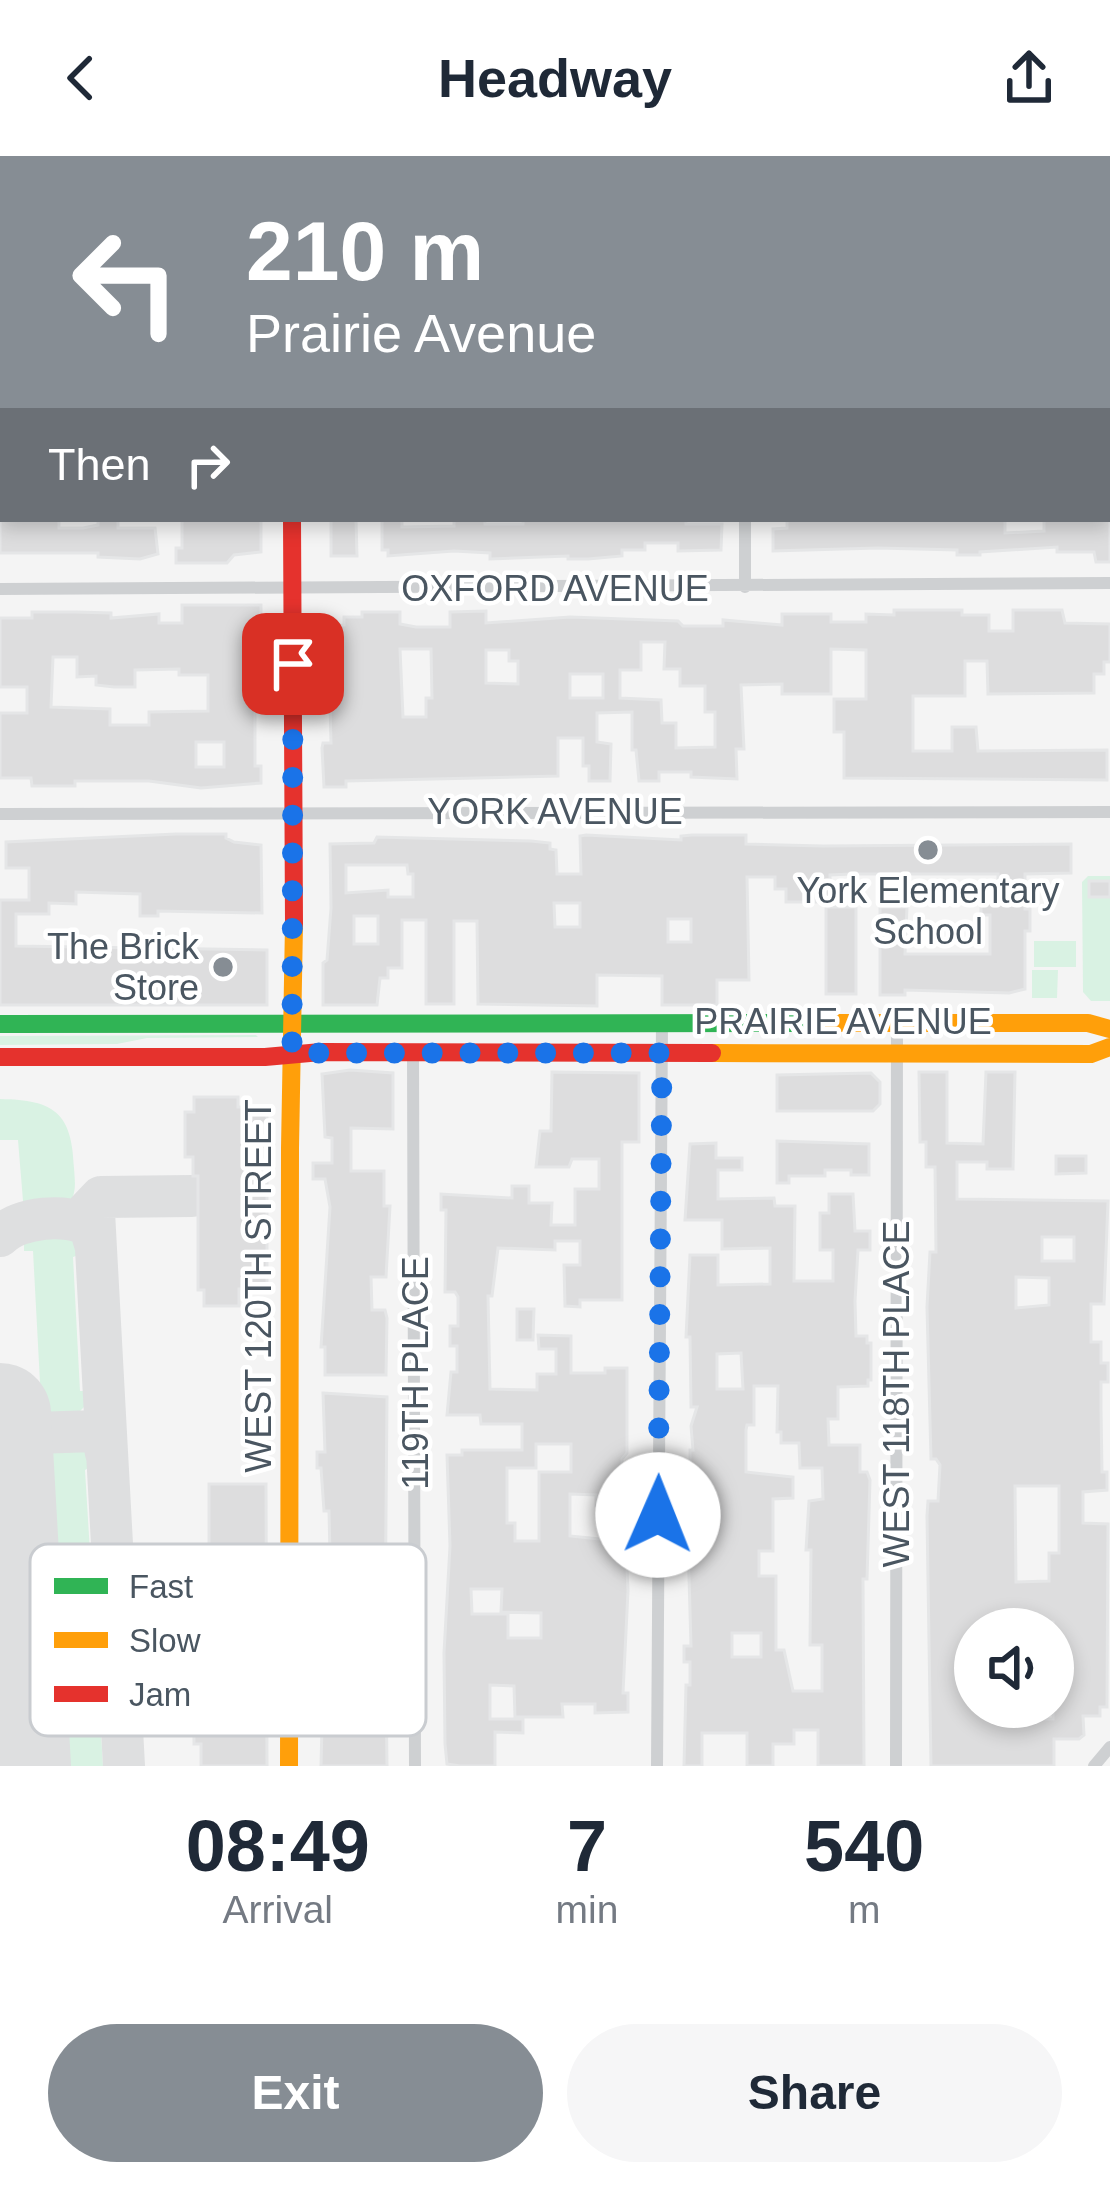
<!DOCTYPE html>
<style>
:root{--surface:#fff;--page:#f6f6f7;--text:#1f2937;--muted:#747a83;--accent:#868d94}
body{margin:0;font-family:Helvetica,sans-serif;background:var(--page);color:var(--text);height:100vh;display:flex;flex-direction:column;font-size:45px;white-space:nowrap}
*{box-sizing:border-box;margin:0}
p{font-size:39px;color:var(--muted)}
.icon{flex:none;width:66px;height:66px;fill:none;stroke:currentColor;stroke-width:2;stroke-linecap:round;stroke-linejoin:round}
.map{position:relative;height:1610px;overflow:hidden}
.sheet{display:flex;flex-direction:column;background:var(--surface);flex:1}
.sheet>*{flex:none}
.guide{position:absolute;left:0px;top:0px;width:1110px;height:366px;box-shadow:0 6px 18px #0003;background:#868d94;color:#fff;overflow:hidden}
.buttons{position:absolute;left:954px;top:1452px;display:grid;gap:24px}
.buttons a{display:grid;place-items:center;width:120px;height:120px;border-radius:50%;background:var(--surface);box-shadow:0 6px 18px #0003;font-size:60px}
.pin{position:absolute;display:grid;place-items:center;width:102px;height:102px;color:#fff;margin:-51px;border-radius:24px;box-shadow:0 6px 18px #0006}
.me{position:absolute;width:132px;margin:-66px;rotate:1deg;stroke-linejoin:round;filter:drop-shadow(0 0 9px #0008)}
.turn{display:flex;align-items:center;gap:42px;height:252px;padding:0 48px;font-size:54px}
.turn .icon{width:156px;height:156px;stroke-width:2.5}
.turn b{display:block;font-size:84px;line-height:102px}
.then{display:flex;align-items:center;height:114px;padding:0 48px;background:#0003;gap:24px;font-size:45px}
.eta{display:flex;justify-content:space-evenly;align-items:center;height:204px;text-align:center}
.eta b{font-size:72px;font-weight:600;line-height:84px}
.primary-button{display:flex;gap:24px;margin-top:auto;padding:24px 48px}
.primary-button a{flex:1;height:138px;border-radius:72px;background:var(--accent);color:#fff;font-size:48px;font-weight:600;line-height:138px;text-align:center}
.primary-button a+a{background:var(--page);color:var(--text)}
header{display:flex;justify-content:space-between;align-items:center;height:156px;padding:0 48px;background:var(--surface);font-size:54px;font-weight:600}
.map>svg:first-child{display:block}
</style>
<header><svg class="icon" aria-label="back" viewBox="0 0 24 24"><path d="M15 5l-7 7 7 7"/></svg>Headway<svg class="icon" aria-label="share" viewBox="0 0 24 24"><path d="M12 15V3M7 8l5-5 5 5M5 13v7h14v-7"/></svg></header>
<div class="map">
<svg width="1110" height="1610" viewBox="0 0 1110 1610">
<rect width="100%" height="100%" fill="#f4f4f4"/>
<path fill="#d9f2e3" d="M1088 720H1110V845H1091L1083 836 1082 726Z
M1034 785H1076V811H1034Z
M1032 814H1058L1057 842H1032Z
M0 880 256 879 258 881 147 882 117 888 0 889Z
M0 943C55 944 72 957 74 1012 75 1027 77 1037 68 1050L36 1053 23 1045 18 984H0Z
M62 1075C76 1078 78 1086 79 1099L73 1101 80 1235H87V1248L74 1261 47 1262 39 1258 34 1246 41 1245 33 1095H24V1088L37 1077Z
M76 1289 87 1297 90 1311 85 1314 103 1610H63L46 1308 36 1307 39 1296 50 1290Z"/>
<g fill="none" stroke-linecap="round" stroke-linejoin="round">
<path stroke="#dedfe0" stroke-width="42" d="M101 1041 94 1056 124 1610
M82 1061 101 1041 192 1040
M0 1080C19 1061 68 1056 90 1071L95 1088
M0 1315 4 1323 13 1290 35 1277 94 1275 104 1286 106 1297"/>
<path stroke="#dedfe0" stroke-width="102" d="M0 1258 20 1610"/>
</g>
<path fill="#ddddde" stroke="#e5e6e7" stroke-width="3" fill-rule="evenodd" d="M0 363H59V372H83L98 369V363H118V372H155L158 398 140 403 98 401V397H0Z
M182 363H261V396L234 399 227 407H176V392H182Z
M331 363H356L357 400H331Z
M382 363H402V371L454 370V363H485V368H523V363H686V368H722L721 394 678 395V387H645V394H622V400L588 403H568V400L490 403V397L454 395 388 400V394H382Z
M787 363H1005V377L1044 375V363H1110V406H1096L1094 396H1057V391L980 396V399H957V394L878 392 773 395V373L787 372Z
M182 449H261V552H255V610H261V627L201 632 149 625H75V630H32L31 622H0V557H27V531H0V462H32V456H76L111 457V462L159 458V467H182ZM53 501H77V521L96 520V529L114 531H135V514L179 513V519H208V555L149 556V569H110V553L51 551ZM196 586H224V611H196Z
M894 454H962V459H989V475H1013V454H1062L1065 467 1110 468V506H1104V518H1094V537L988 538 987 505H965V540H913V595H952V571H976L978 595 1107 594V624L844 622V576H834V543H866V494L831 493V538H782V528L741 529 744 593H736L737 623 691 621V616H659V625H639L636 594H632V556L597 557V586L611 588 610 625H589V610H583V582H558V620L346 625V631H324L322 592 323 587H331L328 471 344 469V461H362V456H400V468L416 471H450V456L486 455V467L570 461 678 465 683 470H723V464L782 469V458H831V466H866V458L894 459ZM641 486H665L664 513H680V530H705V556H715V591L676 592V567H662L661 544 620 542V514H641ZM400 493H431L432 542H426V561H403ZM486 494H509V505H518V528L486 527ZM570 518H603V542H570Z
M176 678H226V682L234 686 261 689 262 757 158 755V760H140V738L76 736V748L49 747V758H16V790L267 794V849H0V744H29V712H6V686Z
M586 679 681 684V680L692 679H746V688L823 690 1071 688V717L1025 718V753H1030V775H1025V833L1009 837 905 834V839H880V751H907L905 798H990V759H981V746H998V718H851L830 719V746H786V733H775V721H747L749 824H717V849H662V820L597 819V850L478 848 477 765H454V848H426V764H402V812H388V822H380L377 849H323V807L327 804 331 752 330 688 374 687 377 681 531 685 550 687V693L556 694 557 718H581L580 680ZM346 709H407L408 718H413V741H388V734L346 737ZM554 747H580V771H555ZM354 760H378V788H354ZM668 763H691V786H668Z
M1089 725H1110V741H1089Z
M826 751H856V838H826Z
M350 914 393 917V973L351 972V1015H384V1050H390L386 1121H371L372 1154H385L387 1162 386 1219H325V1191H321L330 1051 325 1023H313V1007H332V982L325 981 322 918Z
M552 916 639 917V986H622V1144H580V1151L565 1150 564 1109H580V1085H555V1094L498 1092 492 1140H488L490 1233 537 1234V1218H556V1193H539L538 1179 571 1180V1217H605V1212H627V1297L622 1303 628 1435 623 1537H628V1556L595 1557V1548H562L563 1561H515L514 1530 490 1529V1563H523V1577L495 1576V1610H460L447 1608 445 1588 444 1497 450 1390 447 1299H462V1294H522V1268H481L480 1259H447L451 1216H457V1190H450V1170H458V1141L455 1136H445L446 1054H441V1038L512 1042V1030H529V1047H552L551 1069H575V1033H599V1003H572L569 1011H536L540 975H551ZM536 1288H571V1316H539V1385H515V1367H507V1312H536ZM570 1338 596 1339V1350H610V1384L570 1380ZM471 1433H502L501 1456 541 1457V1482H508V1458H472Z
M919 916H947V987L983 988 986 916H1015L1013 1013H987V1006H957V1043L1108 1045 1104 1148H1091V1186H1101V1207H1108V1226H1101V1254L1102 1316H1107V1334L1083 1336V1367L1108 1368 1107 1551H1100V1560H1083L1084 1579 1079 1583H1054V1610H931L927 1360 928 1345H938L940 1309 936 1303H931L927 1151 930 1096H936L935 1011H926V986H920ZM1042 1081H1074V1105H1042ZM1016 1121 1049 1122V1149L1016 1152ZM1015 1330H1059V1397H1049V1425L1016 1426ZM1008 1462 1053 1466V1563H1016V1551H975V1473H1008Z
M871 917 880 926V948L873 955H777V919Z
M194 941H238V951H267V1132L239 1133V1150H204V1134H198V1020H193V1001H185V956H194Z
M777 985 869 988V1019H851V1014H825V1020H789V1027H777Z
M716 987V1002H742V1014H718V1043L774 1042 775 1050H795L794 1125H833V1094H820V1057H829V1038H853L855 1075H870V1094H858L855 1145 856 1180H867V1187H871V1224H868V1230L838 1231V1263H828L829 1289H860V1316H867L870 1324 867 1423H863L864 1610H818V1574H794V1588H773V1610H747V1577H702V1610H684L686 1529H690V1506H684V1490H691L686 1317H690V1294H693L691 1270 697 1251H691L690 1181H686L690 1099H718V1129L770 1128V1092L722 1093V1064H685L690 988ZM741 1197 743 1233H717V1198ZM754 1230H778L777 1276H781V1287H799L800 1312H822L823 1343 809 1345 806 1394H811L810 1489H822V1535H793L784 1494H776V1420H759V1395H773V1343L793 1342V1321L746 1316V1274L747 1269H754ZM732 1477H761V1501H732Z
M1056 1000H1086V1017L1056 1018Z
M517 1153H534L533 1184H517Z
M323 1237 387 1241 385 1478 340 1479V1517H321V1481H313V1454H326V1426H316V1409H324V1399H330L329 1355H324L321 1312H317V1296H325Z
M209 1328H266L267 1610H201V1588H194L193 1433H209Z
M368 1525H386L387 1610H321L322 1570H329V1564H347L346 1548H368Z"/>
<g fill="none" stroke-linecap="round" stroke-linejoin="round">
<path stroke="#ced0d2" stroke-width="12" d="M744 0V3
M1107 206H1110
M0 209H3
M745 363V431
M0 433 1110 427
M0 658 1110 656
M413 897 415 1610
M657 1610 662 866
M896 1610 897 866
M1094 1610 1110 1591"/>
<path stroke="#30b455" stroke-width="18" d="M291 0V3
M0 868 818 867"/>
<path stroke="#ff9f0a" stroke-width="18" d="M818 867H1088L1110 873
M712 897 1091 898 1110 891
M289 1610 290 992 294 768"/>
<path stroke="#e5322d" stroke-width="18" d="M292 363 294 768
M0 901H265L321 896 712 897"/>
</g>
<g fill="none" stroke-linecap="round" stroke-linejoin="round">
<path stroke="#1a73e8" stroke-width="21" stroke-dasharray="0 37.8" d="M293 508 292 897H662L658 1359"/>
</g>
<g fill="#868d94" stroke="#fff" stroke-width="4.5">
<circle cx="928" cy="694" r="12"/>
<circle cx="223" cy="811" r="12"/>
</g>
<g text-anchor="middle" stroke-width="9" stroke-linejoin="round" paint-order="stroke">
<g font-size="36" fill="#4a5661" stroke="#fff">
<text x="555" y="445">OXFORD AVENUE</text>
<text x="555" y="668">YORK AVENUE</text>
<text x="843" y="878">PRAIRIE AVENUE</text>
<text transform="translate(258 1130) rotate(-90)" y="13">WEST 120TH STREET</text>
<text transform="translate(415 1217) rotate(-90)" y="13">119TH PLACE</text>
<text transform="translate(896 1238) rotate(-90)" y="13">WEST 118TH PLACE</text>
</g>
<g font-size="36" fill="#4a5661" stroke="#fff">
<text x="928" y="747">York Elementary<tspan x="928" dy="41">School</tspan></text>
<text x="199" y="803" text-anchor="end">The Brick<tspan x="199" dy="41">Store</tspan></text>
</g>
</g>
<rect x="30" y="1388" width="396" height="192" rx="18" fill="#fff" stroke="#c9ccd0" stroke-width="3"/>
<rect x="54" y="1422" width="54" height="16" fill="#30b455"/>
<rect x="54" y="1476" width="54" height="16" fill="#ff9f0a"/>
<rect x="54" y="1530" width="54" height="16" fill="#e5322d"/>
<g font-size="33" fill="#4a5661">
<text x="129" y="1442">Fast</text>
<text x="129" y="1496">Slow</text>
<text x="129" y="1550">Jam</text>
</g>
</svg>
<div class="buttons">
<a><svg class="icon" aria-label="sound" viewBox="0 0 24 24"><path d="M4 9h4l5-4v14l-5-4H4zM17 9q2 3 0 6"/></svg></a>
</div>
<div class="pin" style="left:293px;top:508px;background:#d93025"><svg class="icon" aria-label="arrive" viewBox="0 0 24 24"><path d="M6 21V4h12l-3 4 3 4H6"/></svg></div>
<svg class="me" style="left:658px;top:1359px" viewBox="-20 -20 40 40"><circle r="19" fill="#fff"/><path d="M0-13L10 11 0 6-10 11z" fill="#1a73e8"/></svg>
<div class="guide">
<div class="turn"><svg class="icon" aria-label="left" viewBox="0 0 24 24"><path d="M17 20v-9H6M10 6l-5 5 5 5"/></svg><div><b>210 m</b>Prairie Avenue</div></div>
<div class="then">Then<svg class="icon" aria-label="right" viewBox="0 0 24 24"><path d="M7 20v-9h11M14 6l5 5-5 5"/></svg></div>
</div>
</div>
<section class="sheet">
<div class="eta">
<div><b>08:49</b><p>Arrival</p></div>
<div><b>7</b><p>min</p></div>
<div><b>540</b><p>m</p></div>
</div>
<div class="primary-button"><a>Exit</a><a>Share</a></div>
</section>
